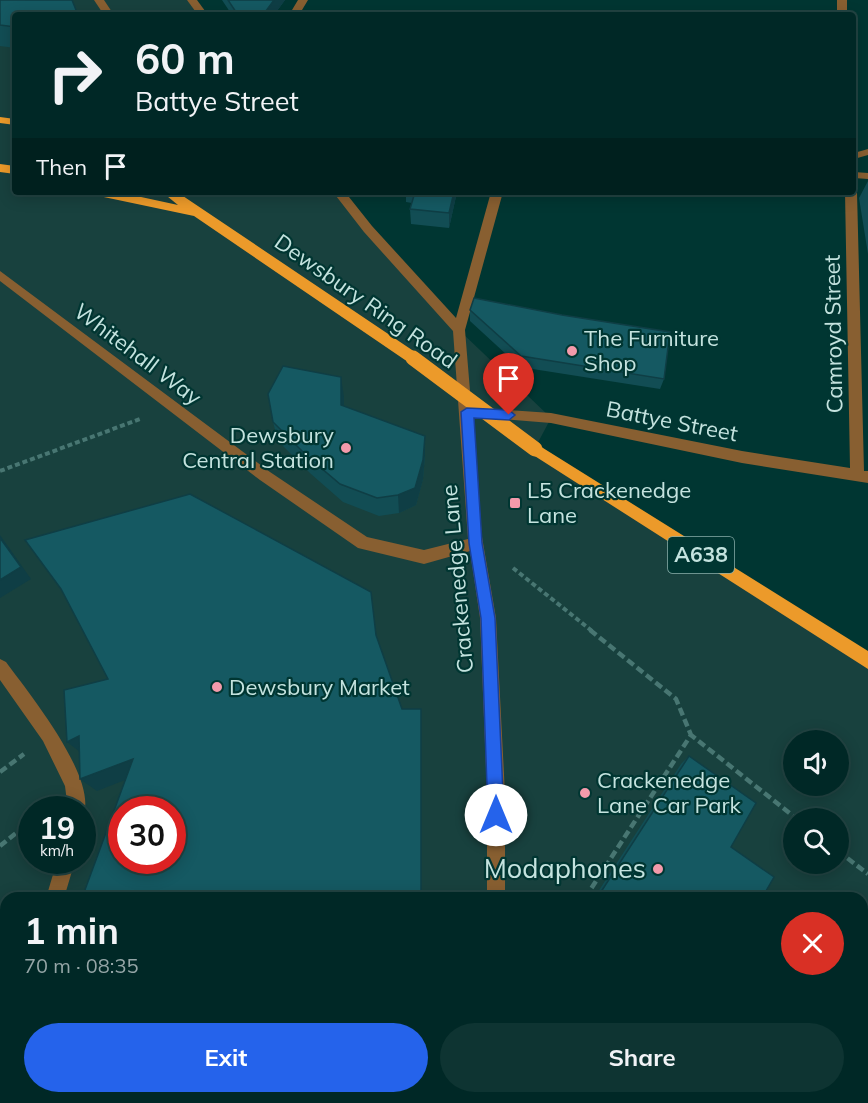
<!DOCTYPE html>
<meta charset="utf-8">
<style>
:root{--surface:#002826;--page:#0e3432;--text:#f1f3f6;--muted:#95a6a7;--line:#224443;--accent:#2563eb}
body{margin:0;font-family:Mulish,sans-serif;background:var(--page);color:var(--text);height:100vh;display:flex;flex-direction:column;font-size:22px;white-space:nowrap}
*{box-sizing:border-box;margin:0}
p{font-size:20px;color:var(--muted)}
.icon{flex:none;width:33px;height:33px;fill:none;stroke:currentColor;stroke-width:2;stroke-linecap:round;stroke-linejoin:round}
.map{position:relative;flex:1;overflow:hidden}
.sheet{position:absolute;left:0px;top:892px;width:868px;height:212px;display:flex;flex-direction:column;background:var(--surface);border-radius:18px 18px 0 0;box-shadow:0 3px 15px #0003,0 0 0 2px var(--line)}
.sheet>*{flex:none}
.banner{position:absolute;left:12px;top:12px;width:844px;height:183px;border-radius:6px;box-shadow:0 3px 15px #0003,0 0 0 2px var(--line);background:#002826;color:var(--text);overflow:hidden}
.controls{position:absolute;left:783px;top:730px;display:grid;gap:12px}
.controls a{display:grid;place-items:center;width:66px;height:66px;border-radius:50%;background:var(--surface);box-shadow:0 3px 15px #0003,0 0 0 2px var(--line);font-size:30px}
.speed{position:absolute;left:18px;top:796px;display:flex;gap:12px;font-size:30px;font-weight:700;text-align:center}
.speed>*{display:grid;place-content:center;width:78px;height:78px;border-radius:50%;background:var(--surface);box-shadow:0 3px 15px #0003,0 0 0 2px var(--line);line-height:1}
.speed small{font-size:15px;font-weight:400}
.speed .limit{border:9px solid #d22;background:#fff;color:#111}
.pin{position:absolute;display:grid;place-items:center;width:51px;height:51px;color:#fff;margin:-62px -26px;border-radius:50% 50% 50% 0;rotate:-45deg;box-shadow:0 0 6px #0007}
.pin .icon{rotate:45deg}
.me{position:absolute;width:66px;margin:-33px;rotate:0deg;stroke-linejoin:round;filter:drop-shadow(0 0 4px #0008)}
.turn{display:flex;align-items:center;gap:21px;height:126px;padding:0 24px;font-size:27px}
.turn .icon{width:78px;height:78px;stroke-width:2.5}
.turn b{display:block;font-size:42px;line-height:51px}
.then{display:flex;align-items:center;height:57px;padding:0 24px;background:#0003;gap:12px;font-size:22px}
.round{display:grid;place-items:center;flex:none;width:63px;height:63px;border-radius:32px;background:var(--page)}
.headline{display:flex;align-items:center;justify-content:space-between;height:102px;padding:0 24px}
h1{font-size:36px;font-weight:700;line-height:45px}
.cta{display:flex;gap:12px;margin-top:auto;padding:12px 24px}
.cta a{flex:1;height:69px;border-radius:36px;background:var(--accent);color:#fff;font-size:24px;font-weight:700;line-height:69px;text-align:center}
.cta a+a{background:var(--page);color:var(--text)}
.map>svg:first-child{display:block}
</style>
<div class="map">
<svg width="868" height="1103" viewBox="0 0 868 1103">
<rect width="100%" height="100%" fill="#003632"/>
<path fill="#18413e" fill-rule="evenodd" d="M0 0H192L203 15H15V192H339L459 330 551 418 535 448 868 661V1103H0ZM794 741H838V786H794ZM32 810H82V861H32ZM122 810H172V861H122ZM794 819H838V864H794ZM6 898H862V1098H6Z"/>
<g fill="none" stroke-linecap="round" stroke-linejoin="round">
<path stroke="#487672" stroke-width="4" stroke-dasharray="5 3" stroke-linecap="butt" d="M0 471 140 419
M513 568 592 631"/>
<path stroke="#487672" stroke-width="4.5" stroke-dasharray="8 4" stroke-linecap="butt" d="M590 630 676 699 691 735
M0 772 24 754
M0 846 32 820
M838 851 868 874
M585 898 691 735 797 819
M529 1098V1103"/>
<path fill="#885f31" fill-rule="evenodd" d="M862 985 868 988V1015L862 1013Z
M868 1041V1070L862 1072V1043Z
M868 1085V1103H848L850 1098H862V1087Z
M818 1098H843L841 1103H816Z"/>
<path fill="#885f31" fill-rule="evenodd" d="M0 659 6 662C28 692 99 779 83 816L82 810H68L65 786 43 741 0 680Z
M57 861H75L64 898H46Z
M6 994V1018L0 1021V997Z"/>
<path fill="#885f31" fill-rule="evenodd" d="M94 0H104L114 15H104Z
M298 0H308L299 15H289Z
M837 0H847V15H837Z
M868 149V155L854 159V153Z
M854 172 868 173V179L854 178Z
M854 189 857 192 864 471H868V483L742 463 551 423 477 417 475 413 477 409 482 408 551 413 742 451 850 468 845 192H854Z
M333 192H345L372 226 456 318 491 192H503L465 330 482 537 496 618 505 794V898H487V794L480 618 470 551 424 564 358 548 260 480 0 281V271L270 472 367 537 424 550 468 539 453 331 364 232Z
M448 1098H472L470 1103H446Z
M478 1098H498V1103H478Z"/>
<path fill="#885f31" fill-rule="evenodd" d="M187 0H197L208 15H198Z"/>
<path fill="#ec9a2a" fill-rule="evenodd" d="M0 117 15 119V125L0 123Z
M0 164 15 166V174L0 172Z
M93 192H118L178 205 162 192H177L418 354 420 358 413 363 408 362 194 216 99 196Z
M535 443 868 651V669L530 453 527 449 530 445Z"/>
<path stroke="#ec9a2a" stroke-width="15" d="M413 358 535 449"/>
</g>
<path fill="#124d54" d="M0 0 15 15V48L0 46Z
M222 0H285L274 15H232Z
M868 181V254L859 198Z
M406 192H457L449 228 411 224 410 209 412 203 406 202Z
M470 310 562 315 664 379 660 389 520 367 470 321Z
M344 397V406L425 436V455L423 479 416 505 399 513 379 516 343 502 311 474 278 441 273 422Z
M689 756 731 847 762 898H594L681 764Z
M559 1098H783L782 1103H560Z"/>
<path fill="#0f3e45" d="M274 0H285L274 15H263Z
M454 192H457L449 228V213Z
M341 377 344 397V424L341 405Z
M425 436V455L423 479 416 505 399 513 398 495Z
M0 535 31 579 0 598Z
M79 736 84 755 67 742Z
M133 759 148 771 97 791 80 779Z"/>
<path fill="#155962" stroke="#0f3e45" stroke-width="1.5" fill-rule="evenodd" d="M0 0H72L78 15H15V27L0 25Z
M228 0H274L263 15H238Z
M415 192H454L449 213 410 209Z
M474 298 562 315 670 332 664 379 521 356 470 310Z
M283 366 341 377V405L425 436 423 460 415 488 398 495 377 498 340 484 307 456 273 422 268 394Z
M190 494 371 592 376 635 402 709H421V898H82L133 759 80 779 79 736 67 742 64 690 108 679 61 589 25 540ZM122 810H172V861H122Z
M0 538 21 567 0 580Z
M689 756 756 803 731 847 774 877 762 898H597Z
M10 1098H235L222 1103H8Z
M564 1098H783L782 1103H564Z"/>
<path fill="#2563eb" stroke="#184099" stroke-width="1.5" d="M467 408 509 410 515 415 509 420 474 418 482 543 495 618 504 815 502 821 496 823 490 821 488 815 481 618 469 543 461 412Z"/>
<g fill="#f39aab" stroke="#003632" stroke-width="2">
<circle cx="572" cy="351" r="6"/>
<circle cx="346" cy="448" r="6"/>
<rect x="509" y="497" width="12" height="12" rx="3"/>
<circle cx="217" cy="687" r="6"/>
<circle cx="585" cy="793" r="6"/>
<circle cx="658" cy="869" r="6"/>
</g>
<g text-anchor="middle" stroke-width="4.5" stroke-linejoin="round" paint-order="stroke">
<rect fill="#003632" stroke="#89afab" stroke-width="1.5" x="668" y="537" width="66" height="36" rx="4.5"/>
<g font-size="21" font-weight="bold" fill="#c4e3df">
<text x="701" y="562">A638</text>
</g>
<g font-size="22" fill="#c4e3df" stroke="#003632">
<text transform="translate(366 301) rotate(35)" y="8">Dewsbury Ring Road</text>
<text transform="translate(833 334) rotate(-91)" y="8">Camroyd Street</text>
<text transform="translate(138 354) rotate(37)" y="8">Whitehall Way</text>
<text transform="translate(672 421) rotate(11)" y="8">Battye Street</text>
<text transform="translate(457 579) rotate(-95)" y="8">Crackenedge Lane</text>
</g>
<g font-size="22" fill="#c4e3df" stroke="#003632" text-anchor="start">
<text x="584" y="346">The Furniture<tspan x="584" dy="25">Shop</tspan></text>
<text x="334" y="443" text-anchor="end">Dewsbury<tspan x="334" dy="25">Central Station</tspan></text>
<text x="527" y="498">L5 Crackenedge<tspan x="527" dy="25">Lane</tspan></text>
<text x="229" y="695">Dewsbury Market</text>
<text x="597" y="788">Crackenedge<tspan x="597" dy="25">Lane Car Park</tspan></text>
</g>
<g font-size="27" fill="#c4e3df" stroke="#003632" text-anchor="end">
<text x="646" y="878">Modaphones</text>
</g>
</g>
</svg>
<div class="controls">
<a><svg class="icon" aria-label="sound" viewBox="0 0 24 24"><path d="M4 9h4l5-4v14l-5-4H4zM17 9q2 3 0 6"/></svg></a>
<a><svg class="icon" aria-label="search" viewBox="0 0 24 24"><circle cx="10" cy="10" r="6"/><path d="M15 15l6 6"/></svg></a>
</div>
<div class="speed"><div>19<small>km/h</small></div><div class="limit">30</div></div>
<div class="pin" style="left:509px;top:415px;background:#d93025"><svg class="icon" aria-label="arrive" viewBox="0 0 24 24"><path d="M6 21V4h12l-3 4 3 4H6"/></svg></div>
<svg class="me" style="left:496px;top:815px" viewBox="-20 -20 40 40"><circle r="19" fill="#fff"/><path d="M0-13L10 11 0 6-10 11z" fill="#2563eb"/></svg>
<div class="banner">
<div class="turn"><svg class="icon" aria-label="right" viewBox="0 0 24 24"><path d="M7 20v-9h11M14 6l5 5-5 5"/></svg><div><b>60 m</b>Battye Street</div></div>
<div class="then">Then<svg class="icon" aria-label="arrive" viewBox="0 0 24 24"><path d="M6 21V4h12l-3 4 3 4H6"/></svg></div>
</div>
<section class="sheet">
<div class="headline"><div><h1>1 min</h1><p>70 m · 08:35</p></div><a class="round" style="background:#d93025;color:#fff"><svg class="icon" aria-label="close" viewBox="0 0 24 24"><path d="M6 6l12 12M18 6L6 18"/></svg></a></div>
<div class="cta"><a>Exit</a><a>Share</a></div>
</section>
</div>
